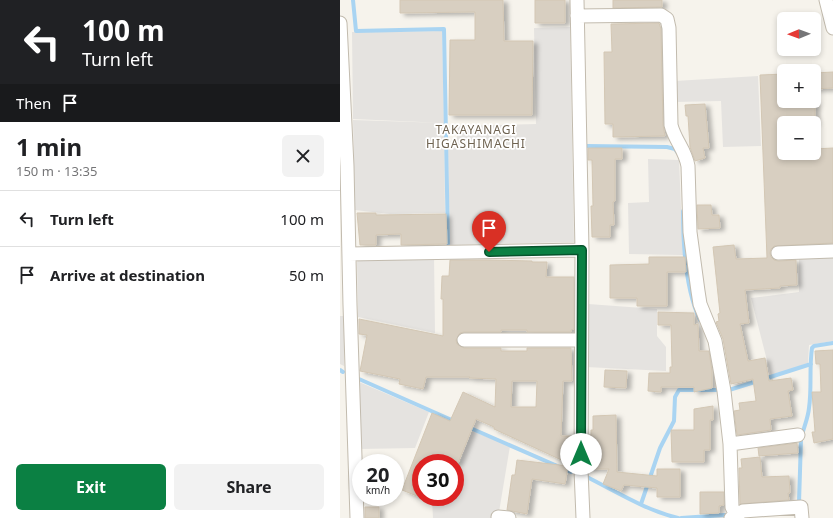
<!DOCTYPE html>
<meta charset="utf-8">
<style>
:root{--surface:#fff;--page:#f2f2f2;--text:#202124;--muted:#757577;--line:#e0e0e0;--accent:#0b8043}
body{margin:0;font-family:"Noto Sans",sans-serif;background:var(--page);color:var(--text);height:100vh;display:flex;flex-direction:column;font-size:15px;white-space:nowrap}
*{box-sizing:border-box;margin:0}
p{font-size:13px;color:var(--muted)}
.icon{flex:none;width:22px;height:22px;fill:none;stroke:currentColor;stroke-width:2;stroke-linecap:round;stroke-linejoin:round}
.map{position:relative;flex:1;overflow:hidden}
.sheet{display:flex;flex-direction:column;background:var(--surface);width:340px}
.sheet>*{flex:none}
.hud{background:#202124;color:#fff;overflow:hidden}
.needle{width:26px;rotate:269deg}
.tools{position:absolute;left:437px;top:12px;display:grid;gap:8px}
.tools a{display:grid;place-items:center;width:44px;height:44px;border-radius:6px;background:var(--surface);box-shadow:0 2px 6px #0003;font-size:20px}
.speed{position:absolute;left:12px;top:454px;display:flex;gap:8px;font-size:20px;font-weight:700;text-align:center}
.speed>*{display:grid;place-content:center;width:52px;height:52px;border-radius:50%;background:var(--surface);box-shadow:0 2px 6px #0003;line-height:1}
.speed small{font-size:10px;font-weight:400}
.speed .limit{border:6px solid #d22;background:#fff;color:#111}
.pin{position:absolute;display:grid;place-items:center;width:34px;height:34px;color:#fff;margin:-41px -17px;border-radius:50% 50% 50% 0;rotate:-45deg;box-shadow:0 0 4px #0007}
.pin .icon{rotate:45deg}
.me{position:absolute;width:44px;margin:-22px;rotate:0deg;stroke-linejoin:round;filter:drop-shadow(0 0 3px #0008)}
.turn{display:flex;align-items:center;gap:14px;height:84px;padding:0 16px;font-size:18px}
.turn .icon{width:52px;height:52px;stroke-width:2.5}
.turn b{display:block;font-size:28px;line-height:34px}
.then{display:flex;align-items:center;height:38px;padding:0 16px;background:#0003;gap:8px;font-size:15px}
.round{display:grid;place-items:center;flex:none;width:42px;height:42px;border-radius:6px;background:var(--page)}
.head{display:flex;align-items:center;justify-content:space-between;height:68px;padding:0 16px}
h1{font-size:24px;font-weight:700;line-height:30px}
.cta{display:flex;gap:8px;margin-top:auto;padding:8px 16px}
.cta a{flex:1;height:46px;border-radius:6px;background:var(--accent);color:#fff;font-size:16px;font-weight:700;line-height:46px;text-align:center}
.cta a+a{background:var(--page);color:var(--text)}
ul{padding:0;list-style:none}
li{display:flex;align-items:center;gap:12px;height:56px;padding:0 16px;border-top:1px solid var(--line)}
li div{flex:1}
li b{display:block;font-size:15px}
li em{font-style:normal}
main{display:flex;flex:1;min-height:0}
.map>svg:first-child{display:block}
</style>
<main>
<section class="sheet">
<div class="hud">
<div class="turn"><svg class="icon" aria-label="left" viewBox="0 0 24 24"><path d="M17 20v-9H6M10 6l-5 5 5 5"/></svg><div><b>100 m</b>Turn left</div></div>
<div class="then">Then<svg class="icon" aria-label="arrive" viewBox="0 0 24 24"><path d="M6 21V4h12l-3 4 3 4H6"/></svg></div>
</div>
<div class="head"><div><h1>1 min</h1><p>150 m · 13:35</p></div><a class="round"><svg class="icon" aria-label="close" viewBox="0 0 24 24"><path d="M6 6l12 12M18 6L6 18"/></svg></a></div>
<ul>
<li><svg class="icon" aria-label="left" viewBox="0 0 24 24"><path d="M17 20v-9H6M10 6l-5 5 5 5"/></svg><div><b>Turn left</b></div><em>100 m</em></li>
<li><svg class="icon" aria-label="arrive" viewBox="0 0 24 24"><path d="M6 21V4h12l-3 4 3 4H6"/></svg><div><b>Arrive at destination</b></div><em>50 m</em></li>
</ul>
<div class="cta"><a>Exit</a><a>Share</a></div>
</section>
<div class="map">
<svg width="493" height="518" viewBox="0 0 493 518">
<defs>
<filter id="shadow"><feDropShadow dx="4.5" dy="2.5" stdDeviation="2" flood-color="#0004"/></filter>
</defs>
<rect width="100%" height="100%" fill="#f6f3ec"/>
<path fill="#e5e3e0" d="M230 27 234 242 110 245 108 148H117V126L196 124 194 28Z
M102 31 104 123 13 119 12 32Z
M418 76 421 146 383 147 381 101 335 102V81Z
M13 120 104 123 105 213 50 214 15 210Z
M308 159 339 160 343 255 289 254 288 203 309 202Z
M94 255 95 333 18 317 17 262 22 256Z
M493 255V341L469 345 468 363 431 376 411 298 459 292V256Z
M248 304 317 309V336L326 347V371L246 367Z
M0 316H5L4 366 0 364Z
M19 382 89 412 75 448 20 449Z
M132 431 170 446 158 518H93L92 499 115 497V475Z"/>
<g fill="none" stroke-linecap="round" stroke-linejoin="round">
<path stroke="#a9d4f2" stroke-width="4" d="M13 0 16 31 104 29 108 244
M247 146 327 147 335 149 337 152
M343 211C343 243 346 291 360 320
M0 370 3 372
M19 379 114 421
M424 379 471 364
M128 427 231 472
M245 476C275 491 305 510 338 518
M457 503H459L461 439C463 429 468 419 469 408 472 388 469 368 472 348L474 346 493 343
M301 504 320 448 334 421 335 397 339 390H389L418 381
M341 518 385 515 387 518"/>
</g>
<path fill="#d8cfc1" stroke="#d3c7b4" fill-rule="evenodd" filter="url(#shadow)" d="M60 0H163L164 41H193L192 115H109L110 40H135V12L60 13Z
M195 0H225V23H195Z
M273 0H322V7L273 8Z
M319 23 321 29 323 125 325 136 273 137V124H265L264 52H272L271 24Z
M493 72V88L474 89V73Z
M444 74V101H475V123H444V153H474V149L493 148V243L434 246 431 249 430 253 431 257 434 260 438 261 456 260 457 285 440 286V288L405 290 409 323 400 324 408 361 425 358 429 381 451 378 453 390 448 391 452 416 430 419 431 430 397 435 394 411 400 410 399 403 416 401 413 379 391 384 383 339 376 322 379 321 378 314 380 313 373 247 394 245 396 259 427 258 420 75Z
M365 104 369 148H363L365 158 355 161 350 147 348 116H346L345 105Z
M248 148H282V159H275V201L273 202 274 225H270V237H252L251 206H253L252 160H248Z
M357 205H371L372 215H379L380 228 358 229Z
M17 213H36V215L106 214 107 244 61 245V234L36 235V245H20Z
M309 257H345L346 272H327V306H297V298H270V265L309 264Z
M110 260H149L192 261V262H207L206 277H234V329L231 330V332H187V330H161V332H124L120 333 116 340 117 344 124 348H161V351H187V348H231L232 381H223L221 436H233V457H229L228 463 154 429V427L136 419 118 463H81V487L77 496 62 490 92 413 110 421 123 392 155 407 156 379 129 378 130 377H86L83 389 59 384 60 379 20 371 27 335 19 334V319L103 336V299H101L102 276H109ZM172 381H197L196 407H171Z
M318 312 354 313V325L358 324 359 351H369L372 371V388L354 392V387H321V392L308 391 309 373H330V367H332L331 325H318Z
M493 350V439L474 443 472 432H475L472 392H481L480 364H476L475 351Z
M265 370 287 371 286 388 264 387Z
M373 406V420H370V450H364V462H332L331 430H354V409Z
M276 415 277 472 317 476V469H340V497H317V488L284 485 281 491 263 484 269 469H249V435H251V430H253V416Z
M457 443 458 453 419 456 418 448Z
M420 457 422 477 449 476 450 493H448L449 500 400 504 399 468H402L401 459Z
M177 460 228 466 225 484 192 479 187 514 167 510 172 475H175Z
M360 492H384V505L379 506V513L360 514Z
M25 507H39V518H25Z"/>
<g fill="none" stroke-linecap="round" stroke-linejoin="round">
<defs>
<path id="minor" d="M237 0 242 250 241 470 243 518
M486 0 493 28
M237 16 321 15 327 19 329 28 331 125C335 141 345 149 348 166L350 232 358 291 360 304 375 341 384 391 390 444 392 507 396 515
M0 23 7 166 10 305 17 518
M438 253 493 251
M9 254 242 250
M124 340H241
M390 444 458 435
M158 517 169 518
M391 518 403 511 461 507 462 518"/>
</defs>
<use href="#minor" stroke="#c2bbae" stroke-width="15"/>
<use href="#minor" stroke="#fff" stroke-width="13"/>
</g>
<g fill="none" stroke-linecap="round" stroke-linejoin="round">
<defs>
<path id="route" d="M149 252 242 250 241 454"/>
</defs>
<use href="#route" stroke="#07532c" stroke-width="10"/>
<use href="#route" stroke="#0b8043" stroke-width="7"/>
</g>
<g text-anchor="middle" stroke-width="3.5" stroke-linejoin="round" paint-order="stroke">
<g font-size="12" letter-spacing="1" fill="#6e6250" stroke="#fff">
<text x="136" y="134">TAKAYANAGI<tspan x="136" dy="14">HIGASHIMACHI</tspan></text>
</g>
</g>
</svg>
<div class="tools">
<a><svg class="needle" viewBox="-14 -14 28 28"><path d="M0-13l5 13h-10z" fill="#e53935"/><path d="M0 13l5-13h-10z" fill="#757577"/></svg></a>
<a>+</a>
<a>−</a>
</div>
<div class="speed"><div>20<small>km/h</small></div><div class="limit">30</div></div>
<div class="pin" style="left:149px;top:252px;background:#d93025"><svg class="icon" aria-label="arrive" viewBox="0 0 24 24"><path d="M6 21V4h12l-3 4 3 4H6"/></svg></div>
<svg class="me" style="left:241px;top:454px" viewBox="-20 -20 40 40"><circle r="19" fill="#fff"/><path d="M0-13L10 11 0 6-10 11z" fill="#0b8043"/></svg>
</div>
</main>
